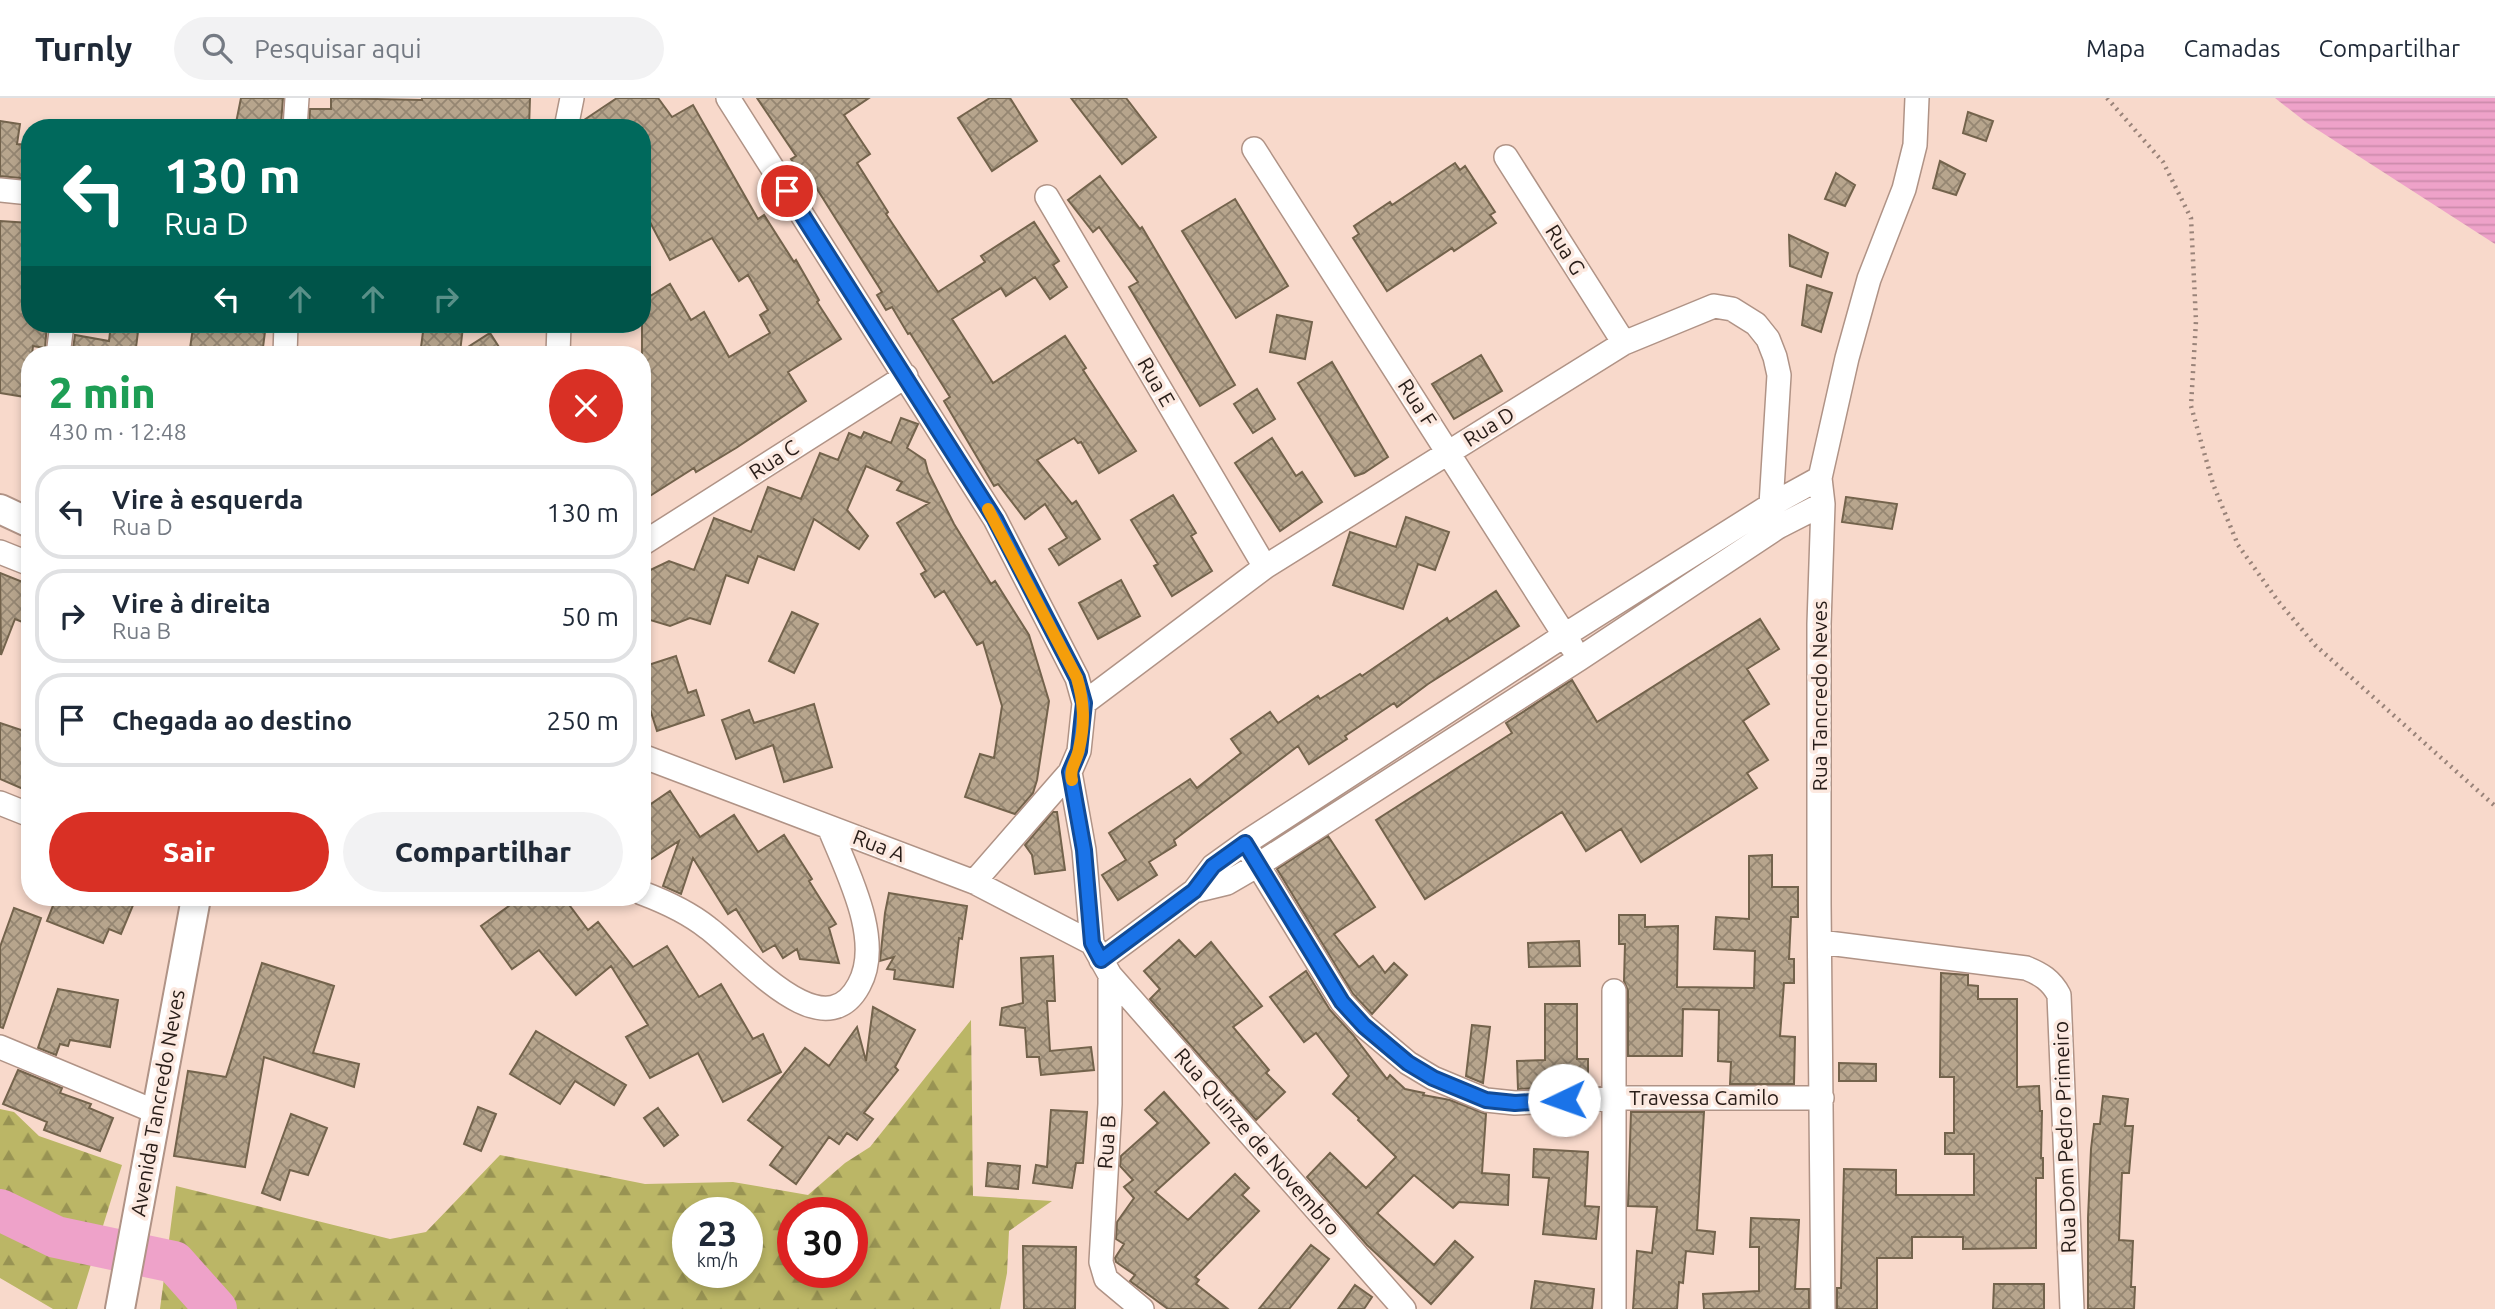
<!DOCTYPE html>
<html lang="pt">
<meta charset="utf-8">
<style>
:root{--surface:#fff;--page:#f2f2f3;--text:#1f2937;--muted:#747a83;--line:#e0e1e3;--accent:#d93025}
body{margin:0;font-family:Ubuntu,sans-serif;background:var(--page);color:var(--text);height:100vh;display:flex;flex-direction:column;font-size:26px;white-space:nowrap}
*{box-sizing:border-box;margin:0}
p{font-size:23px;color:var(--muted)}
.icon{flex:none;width:38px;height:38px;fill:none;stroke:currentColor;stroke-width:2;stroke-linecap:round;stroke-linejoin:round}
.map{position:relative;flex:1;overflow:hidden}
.sheet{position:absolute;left:21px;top:248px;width:630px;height:560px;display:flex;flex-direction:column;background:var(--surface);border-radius:28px;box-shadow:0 4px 10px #0003}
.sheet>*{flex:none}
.guide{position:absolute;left:21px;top:21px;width:630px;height:214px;border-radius:28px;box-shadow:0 4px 10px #0003;background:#00695c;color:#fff;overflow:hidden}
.speed{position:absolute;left:672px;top:1099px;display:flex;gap:14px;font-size:35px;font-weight:700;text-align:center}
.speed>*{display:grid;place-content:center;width:91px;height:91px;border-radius:50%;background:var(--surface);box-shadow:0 4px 10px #0003;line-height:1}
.speed small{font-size:18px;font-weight:400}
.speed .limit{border:10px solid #d22;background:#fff;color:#111}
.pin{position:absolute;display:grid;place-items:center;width:60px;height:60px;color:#fff;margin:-30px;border:4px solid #fff;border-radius:50%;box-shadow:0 2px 7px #0007}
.me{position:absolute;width:77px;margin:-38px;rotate:267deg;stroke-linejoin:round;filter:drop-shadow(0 0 5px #0008)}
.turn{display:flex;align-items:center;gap:24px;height:147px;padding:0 28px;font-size:32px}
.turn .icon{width:91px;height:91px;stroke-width:2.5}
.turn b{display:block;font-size:49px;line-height:60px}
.lanes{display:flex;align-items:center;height:66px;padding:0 28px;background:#0003;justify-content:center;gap:35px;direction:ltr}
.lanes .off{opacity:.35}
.round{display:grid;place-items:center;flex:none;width:74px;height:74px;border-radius:37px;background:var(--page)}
.summary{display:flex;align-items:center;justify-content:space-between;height:119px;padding:0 28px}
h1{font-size:42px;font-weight:800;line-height:52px;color:#1e9e55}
.cta{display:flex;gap:14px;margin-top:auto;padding:14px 28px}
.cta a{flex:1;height:80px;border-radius:42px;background:var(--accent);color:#fff;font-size:28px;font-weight:800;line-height:80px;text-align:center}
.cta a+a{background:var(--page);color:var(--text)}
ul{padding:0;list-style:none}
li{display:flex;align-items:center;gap:21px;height:94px;margin:0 14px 10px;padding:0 14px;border:4px solid var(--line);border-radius:28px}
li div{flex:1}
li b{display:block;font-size:26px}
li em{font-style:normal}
header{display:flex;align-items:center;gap:42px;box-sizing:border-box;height:98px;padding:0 35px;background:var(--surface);border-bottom:2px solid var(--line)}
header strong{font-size:33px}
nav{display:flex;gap:38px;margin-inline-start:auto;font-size:24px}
.search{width:490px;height:63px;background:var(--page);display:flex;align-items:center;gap:18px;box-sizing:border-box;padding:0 24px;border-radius:38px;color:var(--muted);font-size:26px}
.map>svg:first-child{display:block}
</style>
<header>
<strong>Turnly</strong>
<div class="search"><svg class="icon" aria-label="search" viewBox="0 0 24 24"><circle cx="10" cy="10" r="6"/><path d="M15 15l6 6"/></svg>Pesquisar aqui</div>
<nav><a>Mapa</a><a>Camadas</a><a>Compartilhar</a></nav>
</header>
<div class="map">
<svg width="2495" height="1211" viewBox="0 0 2495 1211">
<defs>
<pattern id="forest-firs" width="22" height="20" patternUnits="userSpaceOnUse" patternTransform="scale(1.75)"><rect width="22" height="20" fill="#bbb666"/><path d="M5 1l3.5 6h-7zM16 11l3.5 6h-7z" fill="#989353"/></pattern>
<pattern id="water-rules" width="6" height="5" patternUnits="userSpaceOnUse" patternTransform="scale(1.75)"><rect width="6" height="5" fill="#eea2c9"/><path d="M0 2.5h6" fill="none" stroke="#cc8bac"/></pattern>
<pattern id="building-cross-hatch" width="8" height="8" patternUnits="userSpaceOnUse" patternTransform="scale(1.75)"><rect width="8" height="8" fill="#b7a58d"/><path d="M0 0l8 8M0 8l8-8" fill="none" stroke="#958672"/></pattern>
</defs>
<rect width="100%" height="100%" fill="#f8d9cb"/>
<path fill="url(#forest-firs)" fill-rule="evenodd" d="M971 922 973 1098 1052 1103 1009 1133 1007 1175 1000 1211H160L176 1088 390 1141 426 1134 500 1057 645 1086 733 1084 808 1097 845 1065 870 1049ZM688 1115H747V1174H688ZM793 1115H852V1174H793Z
M0 1011 14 1014 39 1038 122 1067 77 1211H53L0 1180Z"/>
<path fill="url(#water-rules)" d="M2275 0H2495V146L2307 25Z"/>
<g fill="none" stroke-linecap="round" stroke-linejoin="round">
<path stroke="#eea2c9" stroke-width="42" d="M0 1112 56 1139 174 1164 216 1211"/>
</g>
<path fill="url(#building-cross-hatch)" stroke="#73634c" stroke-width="2" d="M241 0H283L281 26 257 23 255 30H235Z
M331 0 422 2V0H530L529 30 309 29 310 11H331Z
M617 0H658L672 19 693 7 758 121 764 117 794 164 796 162 819 202 817 204 841 241 788 274 806 303 736 350 696 374 694 370 642 403V203L670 186 691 222 704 214 729 259 770 235 760 217 768 212 748 177 739 183 712 140 670 162 642 109V30H580L581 24Z
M757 0H869L844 17 870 56 857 65 888 114 886 116 938 194 985 164 981 158 1034 124 1059 163 1053 167 1067 189 1050 201 1035 179 1006 198 1001 190 952 221 993 285 1065 238 1086 270 1083 272 1136 353 1099 375 1081 344 1078 345 1074 340 1037 362 1072 406 1076 403 1100 441 1059 467 1049 451 1067 440 1045 406 1025 421 998 386 994 388 944 303 950 299 910 235 908 236 892 209 886 212 877 197 882 194 817 91 813 94 791 61 796 58Z
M990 0H1010L1037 43 992 73 958 20Z
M1071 0H1126L1156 39 1122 66Z
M1968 14 1993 23 1986 43 1963 35Z
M0 23 20 26 17 46 30 47V81L0 78Z
M1940 63 1965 76 1956 97 1933 90Z
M1455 65 1460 72 1465 68 1495 114 1490 117 1496 125 1454 153 1452 150 1387 193 1353 140 1359 136 1354 128 1390 104 1392 107Z
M1836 75 1855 87 1845 108 1825 101Z
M1100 78 1140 131 1142 129 1235 287 1200 308 1129 189 1138 184 1099 129 1093 134 1068 102Z
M1235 101 1288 188 1236 220 1182 133Z
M0 123 30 125V226H47L45 250 33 248 32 257H30L25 299 0 295Z
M1789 137 1828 155 1821 179 1790 168Z
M1807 187 1832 195 1821 234 1802 227Z
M1277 217 1312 224 1305 261 1270 254Z
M111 226H139L135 257H72L75 237 109 243Z
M226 226H266L262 257H189L193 230 225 234Z
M463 229 460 254 490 235 504 257H420L423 234Z
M1481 257 1502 293 1454 321 1432 286Z
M1332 264 1388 359 1364 375 1355 378 1298 285Z
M1257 291 1275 321 1253 335 1234 306Z
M901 320 918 326 907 350 925 362 928 374 954 426 991 486 995 483 1029 537 1049 603 1037 682 1033 695 1015 716 965 699 980 656 994 660 1002 608 983 544 977 547 944 493 935 499 921 476 926 473 897 425 929 405 897 392 902 384 866 368 847 412 868 438 859 451 814 421 794 472 758 458 748 485 726 477 710 526 690 520 670 528 650 522 642 507V476L669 463 694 472 714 420 751 434 768 389 801 401 820 355 838 362 849 335 861 340 864 334 891 345Z
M1272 340 1296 378 1302 374 1322 404 1280 433 1235 365Z
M1173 397 1196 435 1191 438 1212 473 1172 498 1154 468 1158 466 1131 422Z
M1846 399 1897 406 1892 431 1842 424Z
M1406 419 1449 434 1435 472 1418 466 1403 511 1333 487 1350 434 1396 449Z
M0 475 30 487V527L15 521 1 557Z
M1121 482 1140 518 1098 541 1079 505Z
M1496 493 1519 528 1428 586 1397 609 1394 605 1345 638 1347 641 1309 666 1298 648 1174 742 1176 747 1149 764 1157 777 1118 802 1102 777 1126 762 1109 735 1190 681 1197 690 1241 655 1231 641 1270 614 1278 625 1318 598 1320 601 1360 576 1362 578 1447 520 1449 524Z
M792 514 818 526 794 575 769 563Z
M1760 521 1779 551 1747 571 1769 606 1743 623 1768 662 1747 675 1757 690 1641 764 1621 731 1586 753 1562 714 1425 801 1376 722 1512 635 1506 625 1572 582 1597 624Z
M676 558 688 595 696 592 704 617 657 633 642 586V569Z
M814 606 832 669 784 684 773 647 736 661 722 622 749 612 754 625Z
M0 625 30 635V694L0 681Z
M670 693 700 739 734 717 758 754 784 737 812 781 809 783 836 826 829 830 839 865 800 861 797 851 783 860 775 847 763 854 736 811 728 816 693 760 681 796 663 788 679 743 642 767V712Z
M1053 714H1057L1065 772 1035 776 1032 757 1025 747Z
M1328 738 1375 809 1334 836 1359 869 1373 858 1385 875 1394 865 1407 877 1372 916 1353 896 1277 771Z
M1772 757V789H1798V819H1791L1789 861H1794V885H1784L1780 938 1795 939 1794 986H1730L1731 964 1718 963 1719 912 1683 911 1682 958H1628V893L1624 883 1625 846H1619V817H1645V829L1678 828 1677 889 1754 890 1755 853 1714 851 1716 819 1749 821V758Z
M889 795 967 808 962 841 959 840 953 889 894 881 895 872 887 871 894 859 880 863 885 815Z
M56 800H136L121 836 109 831 103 845 47 823Z
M520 800H564L588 832 598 824 633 869 667 848 699 899 721 886 753 941 763 936 781 974 723 1004 698 955 650 980 626 939 648 927 611 868 576 897 539 852 512 871 481 828Z
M14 810 41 820 3 930 0 929V849Z
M1179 842 1195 859 1211 844 1262 908 1233 929 1269 972 1266 975 1285 994 1256 1022 1150 901 1160 891 1144 873Z
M1579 843 1580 868 1529 869 1528 845Z
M1053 858 1055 903H1047L1050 953 1091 949 1094 972 1041 977 1039 959H1027L1025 930 1000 927 1002 910 1023 905 1021 860Z
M262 865 334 888 313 955 359 966 354 989 264 959 245 1069 174 1058 188 973 226 979Z
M1306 873 1330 912 1353 937 1387 981 1390 977 1405 991 1424 995 1423 997 1450 1002 1486 1016 1482 1075 1509 1077 1508 1107 1459 1104 1453 1110 1414 1077 1377 1115 1434 1167 1455 1143 1473 1159 1431 1206 1367 1147 1307 1079 1330 1055 1366 1090 1396 1059 1358 1022 1359 1020 1333 996 1349 978 1316 935 1304 944 1270 899Z
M1941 875 1968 877V887L1978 888V901H2017V989L2039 988 2040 1013H2042L2041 1060H2043V1080H2036V1150L1963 1151V1139H1912V1160H1877V1211H1837V1190H1841L1844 1071 1896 1072V1097H1974V1056H1945V1035H1954V979H1940Z
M58 891 118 902 110 949 70 942 68 948 60 946 56 957 38 950Z
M1545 906H1577V961H1588V987L1518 991 1517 963 1545 962Z
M873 909 915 932 895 969 898 972 864 1015 873 1021 857 1042 847 1035 839 1046 829 1039 796 1086 770 1067 783 1049 748 1022 805 950 829 968 857 929 866 963Z
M1472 927 1490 929 1483 985 1466 978Z
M536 933 626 987 614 1007 575 983 560 1006 510 976Z
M1839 965 1876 966V983H1839Z
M18 972 62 990 60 995 91 1006 89 1010 113 1020 100 1053 44 1032 47 1024 3 1006Z
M1164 994 1209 1045 1155 1094 1188 1122 1235 1076 1249 1090 1242 1097 1259 1113 1195 1179 1199 1182 1196 1186 1228 1211H1168L1130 1183 1135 1177 1116 1164 1115 1160 1124 1146 1116 1141 1117 1124 1134 1100 1124 1089 1133 1082 1120 1068 1121 1058 1158 1025 1145 1012Z
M2103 998 2128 1001 2125 1028H2133L2129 1075H2122L2119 1142 2133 1143 2131 1189H2135L2134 1211H2088V1120L2091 1051 2094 1026H2100Z
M478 1009 496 1016 481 1053 464 1046Z
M658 1010 678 1037 664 1048 644 1020Z
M1051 1012 1087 1014 1083 1065H1076L1072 1090 1033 1085 1036 1067 1047 1069Z
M1631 1014H1704L1697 1132 1715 1134 1713 1156 1686 1153 1683 1185 1679 1184 1677 1211H1633L1637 1153 1652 1155 1657 1109 1628 1108Z
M291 1016 327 1030 308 1077 290 1072 280 1102 262 1095Z
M1534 1051 1588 1054 1585 1108 1599 1109 1596 1141 1543 1136 1549 1080 1533 1079Z
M988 1065 1020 1068 1018 1091 986 1088Z
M1751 1120 1799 1122 1795 1191H1809V1211H1704L1703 1196 1759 1193V1149H1750Z
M1311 1147 1329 1161 1289 1211H1259Z
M1023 1148 1076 1149 1075 1211H1024Z
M1535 1183 1594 1191 1592 1211H1531Z
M1994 1186H2044V1211H1993Z
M1355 1187 1372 1199 1364 1211H1338Z"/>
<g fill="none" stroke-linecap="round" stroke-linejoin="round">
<defs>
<path id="minor" d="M728 0 995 421 1077 580 1084 605 1079 653 1070 674 1084 752 1092 845
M295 30 297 0
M566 30 572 0
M1254 51 1572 549
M1506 59 1624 245
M0 92 30 95
M1047 99 1265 469
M58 257 62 226
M285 257 286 226
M558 257 559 226
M642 446 906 278
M0 454 30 466
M1084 605 1265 469 1624 245 1714 208 1732 211 1756 226 1768 241 1775 259 1779 277 1771 407 1778 429
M642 658 974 784 1092 845 1110 877V1006L1101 1164 1106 1181 1142 1211
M0 705 30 717
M1251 756 1342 904 1364 928 1408 965 1433 980 1486 1002 1515 1005 1614 1000H1822
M974 784 1070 674
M1194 793 1227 785 1258 767 1579 561 1778 429 1823 406
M642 795C666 804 688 814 708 830 741 854 823 955 859 887 884 842 846 772 829 729
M1820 844 2026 870C2041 876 2051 882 2059 897L2072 1211
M1101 862 1194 793 1213 768 1245 745 1565 537 1771 407 1820 380
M1110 877 1404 1211
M1614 893V1211
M0 949 156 1014
M1823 1211 1819 806V526L1823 406 1820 380 1847 260 1869 181 1904 91 1915 47 1917 0"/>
<path id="tertiary" d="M0 411 30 425
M120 1211 196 800"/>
</defs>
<use href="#minor" stroke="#b09386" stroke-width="26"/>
<use href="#tertiary" stroke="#b09386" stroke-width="32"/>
<path stroke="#998379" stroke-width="4.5" stroke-dasharray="2 5" stroke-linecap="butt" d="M2107 0 2163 64 2191 120 2196 223 2191 308 2213 386 2238 447 2278 503 2315 547 2495 708"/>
<use href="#minor" stroke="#fff" stroke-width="23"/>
<use href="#tertiary" stroke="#fff" stroke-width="28"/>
</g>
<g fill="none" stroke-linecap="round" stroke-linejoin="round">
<defs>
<path id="route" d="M787 93 995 421 1077 580 1084 605 1079 653 1070 674 1084 752 1092 845 1101 862 1194 793 1213 768 1245 745 1342 904 1364 928 1408 965 1433 980 1486 1002 1515 1005 1564 1002"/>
</defs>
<use href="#route" stroke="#114b97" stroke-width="18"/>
<use href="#route" stroke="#1a73e8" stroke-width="12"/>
<path stroke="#f59e0b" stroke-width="12" d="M988 411 1077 580C1084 604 1085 625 1079 651 1077 663 1069 670 1072 682"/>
</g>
<g text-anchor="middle" stroke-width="7" stroke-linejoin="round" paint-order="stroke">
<g font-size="21" fill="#281d18" stroke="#fce9e0">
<text transform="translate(1565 152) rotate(58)" y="7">Rua G</text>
<text transform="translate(1156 284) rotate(60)" y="7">Rua E</text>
<text transform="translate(1417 305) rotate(57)" y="7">Rua F</text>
<text transform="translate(1489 329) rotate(-32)" y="7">Rua D</text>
<text transform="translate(774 362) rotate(-33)" y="7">Rua C</text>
<text transform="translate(1820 598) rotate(-90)" y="7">Rua Tancredo Neves</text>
<text transform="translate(879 748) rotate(21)" y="7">Rua A</text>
<text x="1704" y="1007">Travessa Camilo</text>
<text transform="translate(158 1005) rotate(-80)" y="7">Avenida Tancredo Neves</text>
<text transform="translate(2065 1039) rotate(-92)" y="7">Rua Dom Pedro Primeiro</text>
<text transform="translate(1107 1044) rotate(-86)" y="7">Rua B</text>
<text transform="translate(1257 1044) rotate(49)" y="7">Rua Quinze de Novembro</text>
</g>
</g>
</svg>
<div class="speed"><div>23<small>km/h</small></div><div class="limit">30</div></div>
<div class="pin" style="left:787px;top:93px;background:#d93025"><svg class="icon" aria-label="arrive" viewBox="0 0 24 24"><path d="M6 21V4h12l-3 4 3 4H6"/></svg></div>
<svg class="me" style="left:1564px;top:1002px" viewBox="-20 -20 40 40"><circle r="19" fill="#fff"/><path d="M0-13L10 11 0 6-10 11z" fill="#1a73e8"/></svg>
<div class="guide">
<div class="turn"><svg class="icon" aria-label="left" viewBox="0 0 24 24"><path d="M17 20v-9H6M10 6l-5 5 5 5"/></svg><div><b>130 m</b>Rua D</div></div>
<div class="lanes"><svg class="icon" aria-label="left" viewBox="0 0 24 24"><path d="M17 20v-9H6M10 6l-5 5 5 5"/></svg><svg class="icon off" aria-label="ahead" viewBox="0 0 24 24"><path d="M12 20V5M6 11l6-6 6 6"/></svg><svg class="icon off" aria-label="ahead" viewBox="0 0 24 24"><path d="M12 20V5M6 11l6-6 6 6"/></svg><svg class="icon off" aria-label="right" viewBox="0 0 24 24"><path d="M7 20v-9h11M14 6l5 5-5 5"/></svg></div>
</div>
<section class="sheet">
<div class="summary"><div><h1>2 min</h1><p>430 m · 12:48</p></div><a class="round" style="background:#d93025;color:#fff"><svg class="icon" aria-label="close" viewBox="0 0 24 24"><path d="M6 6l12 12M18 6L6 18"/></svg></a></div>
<ul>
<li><svg class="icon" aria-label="left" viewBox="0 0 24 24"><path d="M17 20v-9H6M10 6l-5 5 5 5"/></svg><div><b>Vire à esquerda</b><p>Rua D</p></div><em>130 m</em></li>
<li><svg class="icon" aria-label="right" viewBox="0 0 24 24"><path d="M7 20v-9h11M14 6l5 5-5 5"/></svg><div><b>Vire à direita</b><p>Rua B</p></div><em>50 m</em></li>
<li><svg class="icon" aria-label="arrive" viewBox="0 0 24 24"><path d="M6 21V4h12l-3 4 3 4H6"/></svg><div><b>Chegada ao destino</b></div><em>250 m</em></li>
</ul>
<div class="cta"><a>Sair</a><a>Compartilhar</a></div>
</section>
</div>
